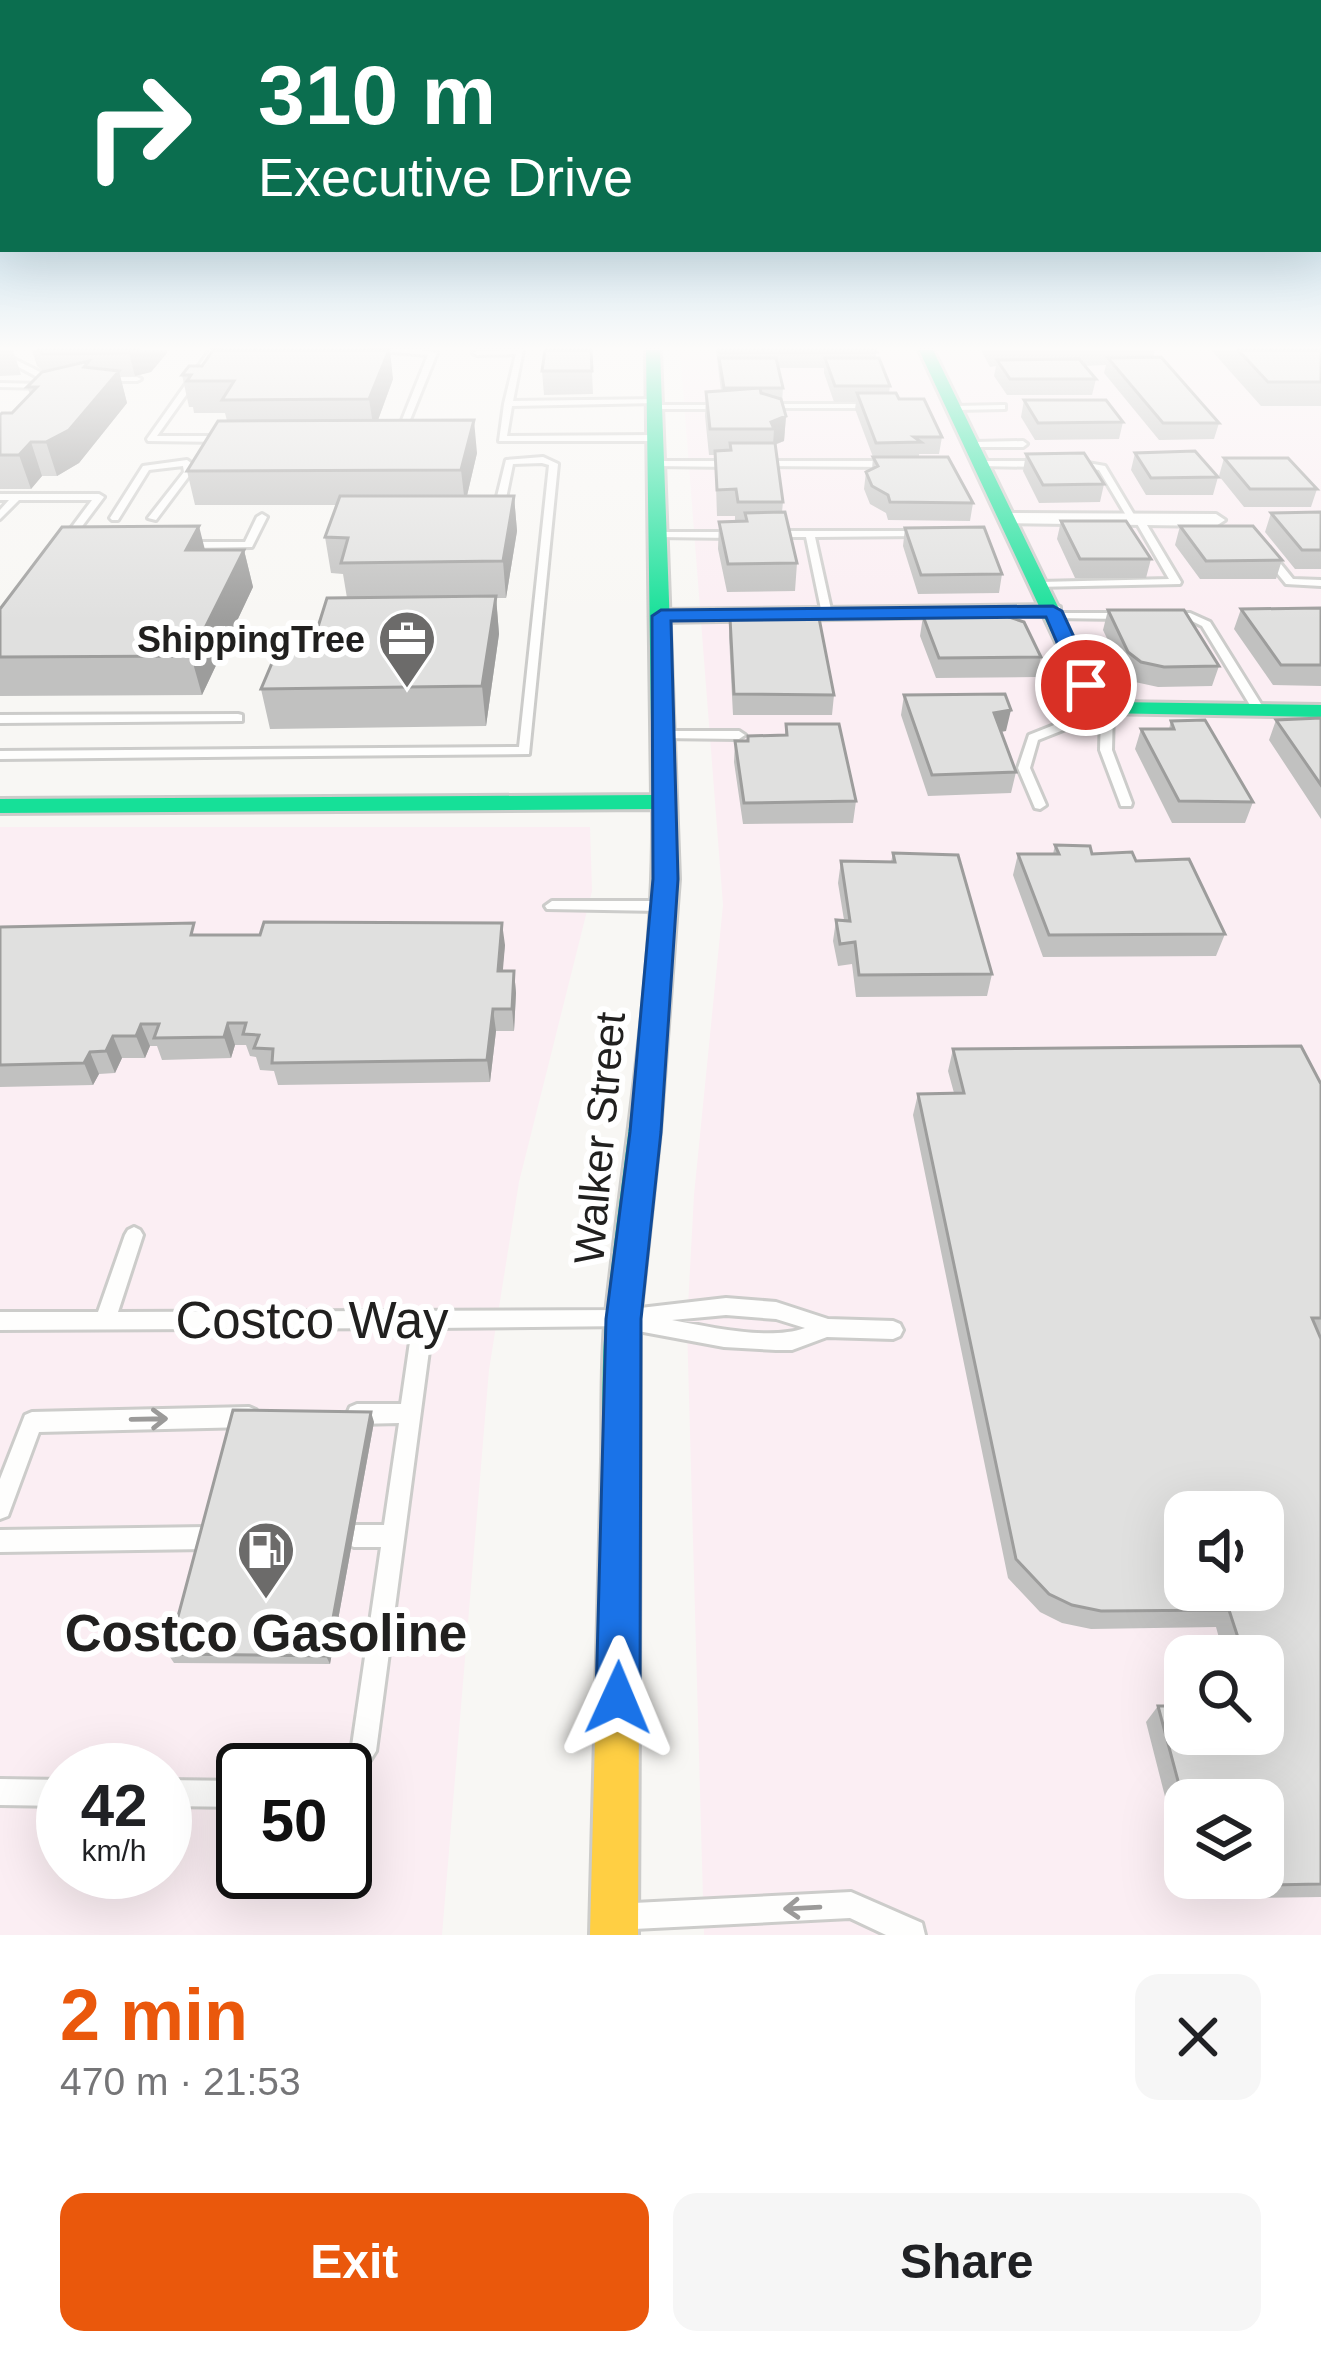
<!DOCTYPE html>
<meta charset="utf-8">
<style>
:root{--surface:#fff;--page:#f6f6f6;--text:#202124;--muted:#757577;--accent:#ea580c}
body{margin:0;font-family:Helvetica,sans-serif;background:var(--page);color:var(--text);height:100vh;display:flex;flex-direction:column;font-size:45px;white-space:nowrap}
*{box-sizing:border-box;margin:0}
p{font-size:39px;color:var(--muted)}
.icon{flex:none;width:66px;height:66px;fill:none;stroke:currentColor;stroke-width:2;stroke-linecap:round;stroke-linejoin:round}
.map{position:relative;height:1935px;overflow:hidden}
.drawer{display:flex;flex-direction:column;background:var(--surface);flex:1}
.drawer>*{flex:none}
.guide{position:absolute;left:0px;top:0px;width:1323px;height:252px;box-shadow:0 12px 48px #0002;background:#0b6e4f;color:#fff;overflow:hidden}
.controls{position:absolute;left:1164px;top:1491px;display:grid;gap:24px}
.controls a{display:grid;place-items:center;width:120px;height:120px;border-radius:24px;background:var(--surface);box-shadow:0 12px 48px #0002;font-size:60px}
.speed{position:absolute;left:36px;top:1743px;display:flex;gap:24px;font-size:60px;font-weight:700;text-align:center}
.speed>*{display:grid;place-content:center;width:156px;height:156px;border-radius:50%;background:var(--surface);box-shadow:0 12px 48px #0002;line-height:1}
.speed small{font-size:30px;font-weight:400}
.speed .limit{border:6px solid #111;border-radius:18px;background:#fff;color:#111}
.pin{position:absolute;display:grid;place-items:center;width:102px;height:102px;color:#fff;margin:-51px;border:6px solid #fff;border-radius:50%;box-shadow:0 3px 12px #0007}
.me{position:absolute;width:132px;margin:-66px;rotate:1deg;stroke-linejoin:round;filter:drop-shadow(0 0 9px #0008)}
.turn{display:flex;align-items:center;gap:42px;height:252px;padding:0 60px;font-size:54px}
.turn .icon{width:156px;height:156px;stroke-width:2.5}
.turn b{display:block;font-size:84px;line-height:102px}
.round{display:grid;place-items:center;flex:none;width:126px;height:126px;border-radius:24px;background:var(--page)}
.summary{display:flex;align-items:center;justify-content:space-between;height:204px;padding:0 60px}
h1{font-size:72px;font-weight:800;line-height:90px;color:var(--accent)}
.cta{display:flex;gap:24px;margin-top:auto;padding:24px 60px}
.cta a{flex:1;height:138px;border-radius:24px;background:var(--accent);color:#fff;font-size:48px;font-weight:800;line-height:138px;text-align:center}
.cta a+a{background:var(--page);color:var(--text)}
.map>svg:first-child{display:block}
</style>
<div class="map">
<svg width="1321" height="1935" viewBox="0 0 1321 1935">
<rect width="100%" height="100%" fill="#f8f7f4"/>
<path fill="#fbeef3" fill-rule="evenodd" d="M680 350H1321V1935H704L687 1325 694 1195 723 905ZM1185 1512H1263V1590H1185ZM1185 1656H1263V1734H1185ZM1185 1800H1263V1878H1185Z
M0 827H590L592 891 519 1182 489 1370 442 1935H0ZM63 1770H165V1872H63ZM243 1770H345V1872H243Z"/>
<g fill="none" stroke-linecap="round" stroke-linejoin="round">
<defs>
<path id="lane" d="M210 350H218L157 436H224L228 439 224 442 148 441 147 439Z
M370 350H422L437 353 403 437 396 435 428 355Z
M523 350 513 401 656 399 660 401 656 403 512 406 507 436 656 435 660 438 656 441H499L504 404 516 354 477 355 473 353 477 351Z
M0 352 50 377 47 388 0 387V383L41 384 43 380 0 357Z
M104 377H137L141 379 137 381H101Z
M766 404H874L878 406 874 408H763V404Z
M656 405H724L728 407 724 409H653V405Z
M1002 405H1005V409L956 410 952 408 956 406Z
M974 442 1023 441 1027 444 1023 447H971V443Z
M543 457 558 464 529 754 0 759V751L519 747 549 465 542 463 513 464 503 513 498 516 493 513 506 460Z
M187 460 191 463 192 472 156 520 148 518 184 472 183 466 149 470 118 520H112L110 518 143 466Z
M657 461H732L736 464 732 467 654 466V462Z
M762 461H888L892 464 888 467 759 466V462Z
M983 461H1040L1044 464 1040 467 980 466 979 464Z
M1076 461 1105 466 1136 518 1144 520 1181 582 1180 584 1035 587V583L1039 582 1169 579 1136 522H1130L1099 470 1073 466 1072 464Z
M0 494H99L104 497 68 545 65 546 60 543 92 500H19L0 519V510L9 500H0Z
M262 514 267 517 252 547 188 548 183 545 188 542H245L257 517Z
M923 531V535L920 536 815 537 832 614 827 617 822 614 806 537H770L765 534 770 531Z
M659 532H734L739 535 734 538 656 537 654 535Z
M1264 553H1272L1293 579 1321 580V586L1286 584 1264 557Z
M1055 613H1124L1129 616 1124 619 1051 618 1050 616Z
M1190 613 1210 622 1266 712 1264 715H1256L1202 626 1188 619H1172L1167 616 1172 613Z
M1107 704 1113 708 1112 750 1132 803 1131 806H1121L1120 803 1100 750 1101 715 1038 740 1030 768 1046 805 1040 809 1035 808 1018 768 1029 735Z
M238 714 242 715V721L0 723V715Z
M664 731H739L745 735 739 739 660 738V732Z
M552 901H660L667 906 660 911 547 909 545 906Z
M134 1227 140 1230 143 1235 118 1312 623 1310 726 1298 776 1302 828 1319 893 1321 900 1324 903 1330 900 1336 893 1339 827 1337 792 1350H776L724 1347 638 1331 630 1326 432 1328 376 1751 354 1786 345 1790V1770H335L352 1746 381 1547H354L346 1544 343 1536 346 1528 354 1525H384L399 1423 357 1424 350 1421 347 1414 350 1407 357 1404H401L412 1328 0 1330V1312H98L125 1235 128 1230ZM726 1315 776 1319 805 1328C768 1341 711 1327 672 1320Z
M249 1407 256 1410 259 1417 256 1424 249 1427 39 1432 8 1516 0 1519V1479L25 1415 32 1412Z
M207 1527 215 1530 218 1538 215 1546 207 1549 0 1552V1530Z
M0 1779 63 1780V1806L0 1805Z
M165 1780 243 1781V1807L165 1806Z
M851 1892 922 1923 925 1935H886L850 1918 634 1929 625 1925 621 1916 625 1907 634 1903Z"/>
<path id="street" d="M1009 513 1216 514 1225 520 1216 526 1002 523V515Z
M1053 605 1060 607V615L661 622 650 616 661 610Z"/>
<path id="fast" d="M646 350H660L679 879 660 1132 640 1319V1461L634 1474 621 1479 608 1474 602 1461C603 1412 601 1362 606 1314 624 1146 655 978 653 809L0 813V799L652 795Z
M919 350H933L1095 683 1113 702 1321 705V717L1099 713 1076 685Z"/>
<path id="slow" d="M621 1443 634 1448 640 1461 638 1935H590L602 1461 608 1448Z"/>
</defs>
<use href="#lane" stroke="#ccccca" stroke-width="6"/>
<use href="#street" stroke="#ccccca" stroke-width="6"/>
<use href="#fast" stroke="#ccccca" stroke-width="6"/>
<use href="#slow" stroke="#ccccca" stroke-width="6"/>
<use href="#lane" fill="#fefefd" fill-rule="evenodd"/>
<use href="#street" fill="#fefefd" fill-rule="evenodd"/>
<use href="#fast" fill="#16e098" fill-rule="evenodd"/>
<use href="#slow" fill="#ffcf43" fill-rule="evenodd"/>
</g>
<path fill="#c1c1c0" d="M0 350H13L21 375 0 376Z
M32 350H166L167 353 151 372 135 376 120 377 127 403 79 463 57 476H42L31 489H0V455L12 413 30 394 27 387 43 371 37 366Z
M591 350 593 394 544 395 542 371Z
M716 350H876V358L890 386 889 393 899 399 942 437 939 454H919V457L973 503 970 521 888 520 886 513 870 504 864 489 866 472 872 469 873 457 855 409 856 402H834L824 373V368H779L783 388 782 402 786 416 784 441 775 445 783 502 782 512 797 563 795 591 727 592 718 549 719 522 735 521V516H717L715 455H709L705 416 706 392 721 391Z
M981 350H1155L1153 357 1219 423 1214 439 1159 440 1104 373 1106 365 1084 366 1096 379 1092 395H1007L994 376 996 366 990 367Z
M1211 350H1321V406H1261Z
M182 375 393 379 378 420 477 453 467 496H514L517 531 506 598H496L499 634 486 726 270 729 261 689 347 598 343 574 331 573 325 537 337 505H195L187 471 227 421 225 413H194L193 407H189Z
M1024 400 1123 422 1119 439 1035 440 1021 417Z
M1135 453 1218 477 1213 495H1146L1131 470Z
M1026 454 1104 484 1100 502 1039 503 1023 471Z
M1224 458 1317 489 1311 507H1244L1219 476Z
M1321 512V569H1295L1265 532 1271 513Z
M1061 521 1151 559 1146 578H1075L1057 539Z
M1180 526 1282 560 1276 579H1200L1175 545Z
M905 528 1002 574 999 593 918 594 903 546Z
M205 550H244L253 587 202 695 0 696V609Z
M1321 608V686L1273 685 1234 629 1241 609Z
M1108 610 1219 666 1212 686 1158 687 1135 682 1123 672 1103 630Z
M923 616 1041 657 1036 677 936 678 920 636Z
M730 618 834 695 832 715H733L729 637Z
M904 695 1006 731 1001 732 1016 772 1011 793 928 796 901 715Z
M1321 718V819L1269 740 1276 720Z
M1171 721 1253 802 1245 823H1172L1135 749 1141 729H1169Z
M786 724 856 801 853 823 743 824 734 762 735 741 785 735Z
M1055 845 1092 854 1225 934 1216 956 1043 957 1013 875 1018 854H1053Z
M893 853 992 974 987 996 856 997 852 964 838 966 833 941 836 920H844L838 883 841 861 891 862Z
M0 927 505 945 502 971H514L516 993 514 1031H496L490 1082 278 1085 274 1071 260 1070 256 1057 250 1056 246 1045H235L231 1058 162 1060 157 1046H150L145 1058H122L115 1073 99 1074 93 1085 0 1087Z
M953 1049 1321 1084V1897L1191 1899 1186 1878H1263L1185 1800V1875L1146 1722 1158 1706 1263 1734V1656H1224L1216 1627 1091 1629 1062 1623 1040 1612 1008 1578 913 1115 918 1094 954 1093 948 1071Z
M374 1422 330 1664 174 1663 168 1654Z"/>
<path fill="#9d9d9c" d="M140 350H166L167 353 151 372 135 376 129 353Z
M390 350 393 379 374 431 369 399Z
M119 371 127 403 79 463 57 476 46 442Z
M786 416 784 441 773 445 774 429 771 422Z
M474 420 477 453 465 504 461 470Z
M31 442 42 476 31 489 19 455Z
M514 496 517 531 506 598 503 561Z
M199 526 208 562 186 550Z
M244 550 253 587 202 695 191 656Z
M496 596 499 634 486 726 482 686Z
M1011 710 1006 731 989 733 994 713Z
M502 923 505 945 501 993 498 971Z
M514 971 516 993 514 1031 512 1009Z
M493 1009 496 1031 490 1082 487 1060Z
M228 1023 235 1045 231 1058 224 1037Z
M141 1024 150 1046 145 1058 136 1036Z
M113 1036 122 1058 115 1073 106 1051Z
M90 1052 99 1074 93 1085 84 1063Z
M371 1412 374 1422 330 1664 326 1656Z"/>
<path fill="#e0e0df" stroke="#9d9d9c" stroke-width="3" fill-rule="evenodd" d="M39 350H140L129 353 43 354Z
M213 350H389L369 399 222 400 234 381H187L191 375H182L189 366H202Z
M545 350H591L592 371H542Z
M719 350H876L877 352 720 353Z
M1238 350H1321V382H1268Z
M1161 357 1219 423H1163L1108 358Z
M719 358H776L783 388H724Z
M825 358H879L890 386H835Z
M1079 359 1096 379H1010L997 360Z
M89 361 84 367 119 371 69 430 46 442H31L19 455H0V415L2 413H12L37 387H27L42 372Z
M760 388 761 393 781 399 786 416 771 422 774 429H710L706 392Z
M857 393H896L899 399H924L942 437H914L921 442 876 443Z
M1024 400H1106L1123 422 1038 423Z
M474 420 461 470 187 471 218 421Z
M730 443H775L783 502H738L736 489 717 490 715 451 731 450Z
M1195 451 1218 477 1151 478 1135 453Z
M1084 453 1104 484 1043 485 1026 454Z
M873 457H948L973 503 890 502 888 495 872 486 866 472 878 466Z
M1224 458H1288L1317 489H1250Z
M340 496H514L503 561 341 563 348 538 325 537Z
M785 512 797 563 728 564 719 522 747 521 745 513Z
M1321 512V550H1302L1271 513Z
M1061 521H1126L1151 559H1080Z
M199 526 186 550H244L191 656 0 657V609L62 527Z
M1180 526H1253L1282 560 1206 561Z
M984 527 1002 574 921 575 905 528Z
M496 596 482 686 261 689 286 630H317L327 598Z
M1321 608V665H1281L1241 609Z
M1108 610H1184L1219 666 1164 667 1141 662 1128 652Z
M923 616H1006L1024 622 1041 657 939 658Z
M730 618H819L834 695 734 694Z
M1005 694 1011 710 994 713 1016 772 932 775 904 695Z
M1321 718V785L1276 720Z
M1205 720 1253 802 1179 801 1141 729H1174L1171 721Z
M786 724H839L856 801 744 803 735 741H748V736L787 735Z
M1055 845 1090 846 1092 854 1132 852 1136 861 1189 859 1225 934 1049 935 1018 854H1059Z
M893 853 958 855 992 974 859 975 855 942 840 944 836 920 850 921 841 861 895 862Z
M264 922 502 923 498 971H514L512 1009H493L487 1060 272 1063 273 1049 254 1048 259 1035 243 1034 246 1023H228L224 1037 154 1038 159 1024H141L136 1036H113L106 1051 90 1052 84 1063 0 1065V927L194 923 191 935H260Z
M1301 1046 1321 1084V1318H1312L1321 1339V1884L1206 1886 1204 1878H1263V1800H1185V1807L1158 1706H1185V1734H1263V1656H1244L1229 1610 1101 1611 1072 1605 1049 1594 1016 1559 918 1094 964 1093 953 1049ZM1185 1512H1263V1590H1185Z
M233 1410 371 1412 326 1656 168 1654Z"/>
<defs><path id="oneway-shaft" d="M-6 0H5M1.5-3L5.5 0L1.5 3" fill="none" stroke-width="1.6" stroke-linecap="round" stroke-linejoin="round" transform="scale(3)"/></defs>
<g stroke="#9b9a99">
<use href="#oneway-shaft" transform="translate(149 1419) rotate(-1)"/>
<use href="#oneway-shaft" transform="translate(802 1908) rotate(177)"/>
</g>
<linearGradient id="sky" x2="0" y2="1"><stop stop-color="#7fbfdf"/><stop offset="0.56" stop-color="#fcfbfa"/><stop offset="1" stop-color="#fcfbfa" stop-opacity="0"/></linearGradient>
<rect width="1321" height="621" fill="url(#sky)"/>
<path fill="#1a73e8" stroke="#114b97" stroke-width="3" d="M1053 606 1062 611 1096 685 1093 689 1075 685 1046 617 671 621 678 879 661 1132 641 1319 640 1698 633 1713 618 1720 603 1713 596 1698 606 1319 630 1132 653 879 652 616 661 610Z"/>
<defs>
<symbol id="office-pin" viewBox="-11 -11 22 30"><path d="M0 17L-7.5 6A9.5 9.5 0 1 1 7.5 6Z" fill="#6c6b6a" stroke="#fff"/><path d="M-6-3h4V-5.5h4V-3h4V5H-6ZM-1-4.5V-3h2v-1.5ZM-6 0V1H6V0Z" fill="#fff"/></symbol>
<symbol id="fuel-pin" viewBox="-11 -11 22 30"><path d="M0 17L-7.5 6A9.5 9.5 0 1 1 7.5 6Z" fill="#6c6b6a" stroke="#fff"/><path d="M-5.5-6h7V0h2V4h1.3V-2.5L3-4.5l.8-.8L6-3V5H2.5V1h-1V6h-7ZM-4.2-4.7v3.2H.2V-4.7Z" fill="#fff"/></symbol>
</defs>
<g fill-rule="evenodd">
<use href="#office-pin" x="374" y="606" width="66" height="90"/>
<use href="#fuel-pin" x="233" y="1517" width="66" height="90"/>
</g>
<g text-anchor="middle" stroke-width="12" stroke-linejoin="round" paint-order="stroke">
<g font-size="36" font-weight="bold" fill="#21201f" stroke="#fff" text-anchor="end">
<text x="365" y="652">ShippingTree</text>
</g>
<g font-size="42" fill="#21201f" stroke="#fff">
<text transform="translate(599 1138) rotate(-85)" y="15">Walker Street</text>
</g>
<g font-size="51" fill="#21201f" stroke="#fff">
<text x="312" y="1338">Costco Way</text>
</g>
<g font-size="51" font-weight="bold" fill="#21201f" stroke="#fff">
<text x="266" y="1651">Costco Gasoline</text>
</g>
</g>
</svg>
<div class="controls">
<a><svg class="icon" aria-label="sound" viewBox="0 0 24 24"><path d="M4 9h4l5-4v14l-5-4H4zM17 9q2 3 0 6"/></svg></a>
<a><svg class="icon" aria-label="search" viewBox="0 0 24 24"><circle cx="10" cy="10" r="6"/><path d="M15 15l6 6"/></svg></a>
<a><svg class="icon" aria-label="layers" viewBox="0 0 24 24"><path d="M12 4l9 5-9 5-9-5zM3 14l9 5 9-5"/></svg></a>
</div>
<div class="speed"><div>42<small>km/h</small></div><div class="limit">50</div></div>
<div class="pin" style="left:1086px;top:685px;background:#d93025"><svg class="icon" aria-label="arrive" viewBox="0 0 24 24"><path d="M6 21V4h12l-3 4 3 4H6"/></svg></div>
<svg class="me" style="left:618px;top:1698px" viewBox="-20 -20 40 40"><path d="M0-17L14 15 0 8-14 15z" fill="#1a73e8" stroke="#fff" stroke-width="4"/></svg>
<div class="guide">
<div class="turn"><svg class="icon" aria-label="right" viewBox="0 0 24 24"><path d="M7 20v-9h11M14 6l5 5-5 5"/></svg><div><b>310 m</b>Executive Drive</div></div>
</div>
</div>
<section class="drawer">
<div class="summary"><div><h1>2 min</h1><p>470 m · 21:53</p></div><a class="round"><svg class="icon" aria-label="close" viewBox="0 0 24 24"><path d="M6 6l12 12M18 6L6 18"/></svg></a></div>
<div class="cta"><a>Exit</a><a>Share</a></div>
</section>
